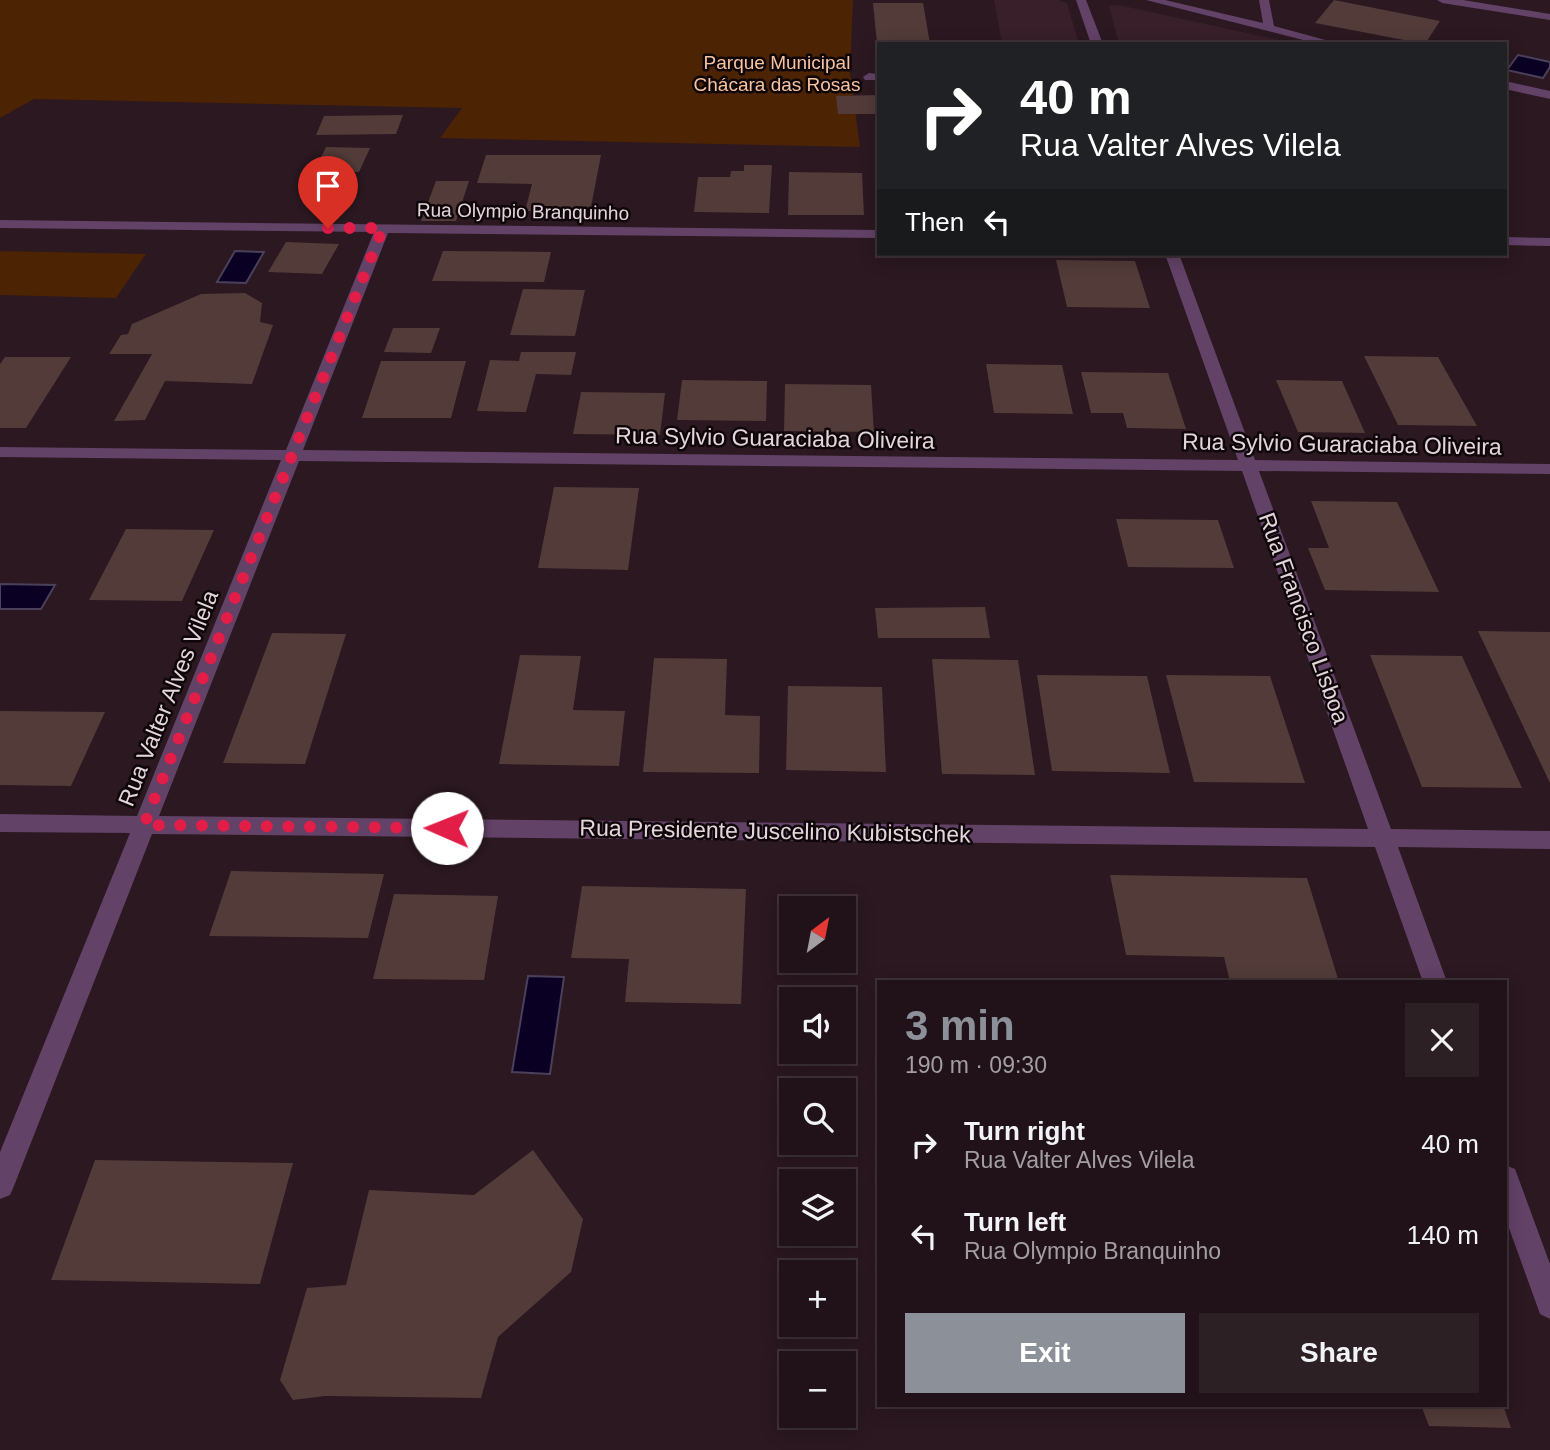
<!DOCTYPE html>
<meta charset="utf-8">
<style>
:root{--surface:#201218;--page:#2d2025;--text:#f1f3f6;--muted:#a29ea2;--line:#3d3237;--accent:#8c9099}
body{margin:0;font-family:Helvetica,sans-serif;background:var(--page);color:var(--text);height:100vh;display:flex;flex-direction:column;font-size:26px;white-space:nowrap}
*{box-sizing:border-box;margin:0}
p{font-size:23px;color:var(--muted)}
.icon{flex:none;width:38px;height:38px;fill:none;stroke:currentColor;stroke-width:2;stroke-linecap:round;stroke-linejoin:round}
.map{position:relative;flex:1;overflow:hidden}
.side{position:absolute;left:877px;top:980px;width:630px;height:427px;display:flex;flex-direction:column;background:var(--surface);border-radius:0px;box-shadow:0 4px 18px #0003,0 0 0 2px var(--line)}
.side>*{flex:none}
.hud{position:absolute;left:877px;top:42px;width:630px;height:214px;border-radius:0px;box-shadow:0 4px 18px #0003,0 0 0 2px var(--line);background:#202124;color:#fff;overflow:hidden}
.needle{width:46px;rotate:32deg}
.buttons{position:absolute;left:779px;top:896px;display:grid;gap:14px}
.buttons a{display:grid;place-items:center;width:77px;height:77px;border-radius:0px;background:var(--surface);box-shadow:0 4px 18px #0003,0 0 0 2px var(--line);font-size:35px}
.pin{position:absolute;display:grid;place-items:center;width:60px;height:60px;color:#fff;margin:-72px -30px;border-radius:50% 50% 50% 0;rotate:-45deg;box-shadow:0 0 7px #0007}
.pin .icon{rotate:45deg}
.me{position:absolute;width:77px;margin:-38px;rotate:271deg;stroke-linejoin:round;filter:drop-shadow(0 0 5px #0008)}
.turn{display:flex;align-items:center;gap:24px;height:147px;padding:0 28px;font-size:32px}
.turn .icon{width:91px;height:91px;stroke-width:2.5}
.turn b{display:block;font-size:49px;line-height:60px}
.then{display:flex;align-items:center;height:66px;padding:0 28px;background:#0003;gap:14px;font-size:26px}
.round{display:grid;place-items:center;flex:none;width:74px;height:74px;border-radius:0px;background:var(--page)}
.overview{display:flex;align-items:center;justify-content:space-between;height:119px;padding:0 28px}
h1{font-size:42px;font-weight:700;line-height:52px;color:var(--accent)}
.cta{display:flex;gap:14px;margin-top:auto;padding:14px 28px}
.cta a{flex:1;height:80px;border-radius:0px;background:var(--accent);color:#fff;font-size:28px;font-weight:700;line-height:80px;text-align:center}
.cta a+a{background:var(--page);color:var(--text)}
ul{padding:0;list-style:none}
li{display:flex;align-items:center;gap:21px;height:91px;padding:0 28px}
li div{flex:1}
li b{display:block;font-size:26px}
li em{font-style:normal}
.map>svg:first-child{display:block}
</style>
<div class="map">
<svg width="1550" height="1450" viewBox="0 0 1550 1450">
<rect width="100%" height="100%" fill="#2b1820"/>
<path fill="#381f2a" d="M994 0H1058L1067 3 1079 44H1002Z
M1119 5 1297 44H1119L1109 6Z"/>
<path fill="#4c2303" d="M0 0H853L850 73 860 147 440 138 462 108 34 99 0 118Z
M0 251 146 254 116 298 0 295Z"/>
<path fill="#0a0023" stroke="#4b405a" stroke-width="2" d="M1518 55 1550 62V67L1543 78 1507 70Z
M235 251 264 252 246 283 217 282Z
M0 584 55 585 41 609H0Z
M528 976 564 977 550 1074 512 1072Z"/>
<path fill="#523b39" d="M1334 0 1440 21 1425 44 1315 23Z
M873 3H923L930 44H877Z
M878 95V114H838L836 96Z
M403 115 396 134 316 135 324 116Z
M326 147 370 148 359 172H314Z
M486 155H601L590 212 525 211 532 184 477 183Z
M744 165H772L769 213 694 212 698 177H730L731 171H744Z
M789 172 862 173 864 215H788Z
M436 181H469L456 221H421Z
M286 242 339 244 322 274 268 272Z
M443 251 551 252 544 282 432 281Z
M1056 260 1135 261 1150 308 1067 307Z
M523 289 585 290 575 336 510 335Z
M245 293 262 303 260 322 273 325 252 384 165 381 145 420 114 421 152 354H109L121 335 128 334 132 324 201 294Z
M393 328H440L431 353 384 352Z
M521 352H576L571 375 536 374 526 412 477 411 490 360 519 361Z
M1364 356 1438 357 1477 426 1398 425Z
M5 357H71L26 428H0V364Z
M381 361H466L451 418H362Z
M986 364 1062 365 1073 414 994 413Z
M1081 372 1168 373 1186 429 1127 428 1123 413H1091Z
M682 380 767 381 766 421 677 420Z
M1276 380 1342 381 1365 433 1298 432Z
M785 384 871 385 874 432 784 431Z
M581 392 665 393 660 435 573 434Z
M554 487 639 488 628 570 538 568Z
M1311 501 1397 502 1439 592 1325 590 1308 548H1329Z
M1116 519 1218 520 1234 568 1128 567Z
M126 529 214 530 182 601 89 600Z
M985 607 990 638H878L875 608Z
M1478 631 1550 632V783Z
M272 633 346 634 305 764 223 763Z
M520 655 581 656 573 710 625 711 619 766 499 764Z
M1370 655 1462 656 1522 788 1422 787Z
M654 658 727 659 725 715 760 716 759 773 643 772Z
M932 659 1018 660 1035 775 942 774Z
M1037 675 1147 676 1170 773 1052 771Z
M1166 675 1270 676 1305 783 1194 782Z
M788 686 882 687 886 772 786 770Z
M0 711 105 712 71 786 0 785Z
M231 871 384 874 368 938 209 936Z
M1110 875 1307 878 1339 982H1230L1224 957 1126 955Z
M582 886 746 889 741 1004 625 1002 629 959 571 958Z
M394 894 498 896 484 980 373 979Z
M533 1150 583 1219 571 1272 498 1337 481 1398 325 1396 293 1400 280 1380 307 1288 346 1285 369 1190 474 1195Z
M95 1160 293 1163 260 1284 51 1280Z
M1421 1405H1503L1511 1428 1429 1426Z"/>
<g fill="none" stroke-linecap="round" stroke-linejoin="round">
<path fill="#624267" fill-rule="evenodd" d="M1076 0H1086L1103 44H1091Z
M1146 0H1165L1263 23 1259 0H1269L1274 26 1340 44H1319Z
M1437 0H1463L1550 14V20L1442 3Z
M869 73 878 74V80H865L863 77Z
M1505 81 1550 91V99L1505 89Z
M0 220 878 230V238L388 233 303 450 1238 460 1165 254H1179L1255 460 1550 464V474L1259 471 1391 829 1550 831V849L1398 847 1447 982H1423L1375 847 152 834 14 1186 10 1195 0 1199V1152L130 833 0 832V814L137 816 281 460 0 457V447L286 450 374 232 0 228ZM299 461 1242 471 1368 829 159 816Z
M1505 237 1550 238V246L1505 245Z
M1505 1165 1515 1169 1550 1264V1319L1540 1314 1505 1217Z"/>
</g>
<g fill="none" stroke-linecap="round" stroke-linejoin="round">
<path stroke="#e11d48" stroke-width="12" stroke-dasharray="0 21.6" d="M328 228H383L144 825 447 828"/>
</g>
<g text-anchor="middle" stroke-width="5" stroke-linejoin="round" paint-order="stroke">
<g font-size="19" fill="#f8c2a1" stroke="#0e0609">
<text x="777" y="69">Parque Municipal<tspan x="777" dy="22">Chácara das Rosas</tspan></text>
</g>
<g font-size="19" fill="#e3d5db" stroke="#0e0609">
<text transform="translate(523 211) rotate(1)" y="7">Rua Olympio Branquinho</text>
</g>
<g font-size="23" fill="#e3d5db" stroke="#0e0609">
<text transform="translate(775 438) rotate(1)" y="8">Rua Sylvio Guaraciaba Oliveira</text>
<text transform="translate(1342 444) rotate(1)" y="8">Rua Sylvio Guaraciaba Oliveira</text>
<text transform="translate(1304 618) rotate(70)" y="8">Rua Francisco Lisboa</text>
<text transform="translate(168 698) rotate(-68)" y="8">Rua Valter Alves Vilela</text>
<text transform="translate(775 831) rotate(1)" y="8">Rua Presidente Juscelino Kubistschek</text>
</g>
</g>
</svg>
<div class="buttons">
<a><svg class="needle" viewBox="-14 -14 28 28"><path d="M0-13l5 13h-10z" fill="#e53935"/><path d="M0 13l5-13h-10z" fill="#a29ea2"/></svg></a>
<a><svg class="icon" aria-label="sound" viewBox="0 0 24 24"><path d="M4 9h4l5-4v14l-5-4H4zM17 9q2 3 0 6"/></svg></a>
<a><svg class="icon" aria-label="search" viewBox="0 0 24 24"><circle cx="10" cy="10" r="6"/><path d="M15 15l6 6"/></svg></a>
<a><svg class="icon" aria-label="layers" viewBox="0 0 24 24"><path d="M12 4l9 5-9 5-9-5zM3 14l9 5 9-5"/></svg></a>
<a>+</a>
<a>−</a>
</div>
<div class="pin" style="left:328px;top:228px;background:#d93025"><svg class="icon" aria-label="arrive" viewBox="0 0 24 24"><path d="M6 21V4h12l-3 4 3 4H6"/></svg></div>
<svg class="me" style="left:447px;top:828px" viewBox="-20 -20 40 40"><circle r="19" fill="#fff"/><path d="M0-13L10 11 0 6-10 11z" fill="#e11d48"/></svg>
<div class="hud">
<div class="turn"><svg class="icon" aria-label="right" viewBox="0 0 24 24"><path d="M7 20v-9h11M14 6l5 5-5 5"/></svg><div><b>40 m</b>Rua Valter Alves Vilela</div></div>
<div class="then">Then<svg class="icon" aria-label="left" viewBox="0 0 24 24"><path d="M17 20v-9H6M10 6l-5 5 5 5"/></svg></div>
</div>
<section class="side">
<div class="overview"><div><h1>3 min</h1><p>190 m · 09:30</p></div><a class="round"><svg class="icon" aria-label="close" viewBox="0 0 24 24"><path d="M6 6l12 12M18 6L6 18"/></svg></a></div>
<ul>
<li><svg class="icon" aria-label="right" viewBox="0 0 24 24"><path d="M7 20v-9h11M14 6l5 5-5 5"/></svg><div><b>Turn right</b><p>Rua Valter Alves Vilela</p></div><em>40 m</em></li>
<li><svg class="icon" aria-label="left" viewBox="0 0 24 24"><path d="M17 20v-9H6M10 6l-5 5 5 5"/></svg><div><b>Turn left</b><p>Rua Olympio Branquinho</p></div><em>140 m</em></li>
</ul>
<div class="cta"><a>Exit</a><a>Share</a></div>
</section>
</div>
